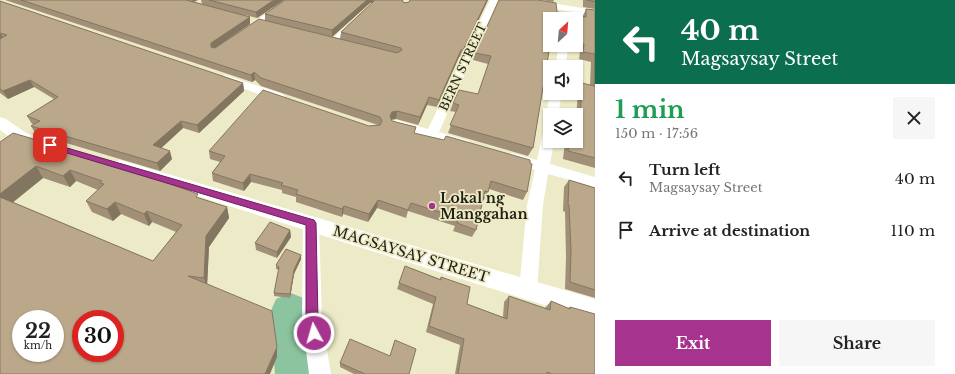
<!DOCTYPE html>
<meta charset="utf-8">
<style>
:root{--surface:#fff;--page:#f6f6f6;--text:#222;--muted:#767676;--accent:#a6338d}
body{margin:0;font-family:"Libre Baskerville",serif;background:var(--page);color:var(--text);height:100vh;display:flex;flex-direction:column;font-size:15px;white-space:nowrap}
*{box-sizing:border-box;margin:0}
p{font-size:13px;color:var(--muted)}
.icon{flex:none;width:22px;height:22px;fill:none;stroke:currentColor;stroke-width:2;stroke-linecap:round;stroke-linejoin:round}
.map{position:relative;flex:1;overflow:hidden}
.details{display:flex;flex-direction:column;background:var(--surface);width:360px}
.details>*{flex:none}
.top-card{background:#0b6e4f;color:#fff;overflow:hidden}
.needle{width:26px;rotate:26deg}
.tools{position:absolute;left:543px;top:12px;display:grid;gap:8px}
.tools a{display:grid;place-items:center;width:40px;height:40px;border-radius:0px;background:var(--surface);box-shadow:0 1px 3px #0004;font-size:20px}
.speed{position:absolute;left:12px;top:310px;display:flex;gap:8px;font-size:20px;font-weight:700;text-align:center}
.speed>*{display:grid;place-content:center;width:52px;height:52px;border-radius:50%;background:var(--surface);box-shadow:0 1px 3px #0004;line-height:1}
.speed small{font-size:10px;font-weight:400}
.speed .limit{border:6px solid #d22;background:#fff;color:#111}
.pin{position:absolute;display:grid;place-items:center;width:34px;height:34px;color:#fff;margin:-17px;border-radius:8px;box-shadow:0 2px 6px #0006}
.me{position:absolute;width:44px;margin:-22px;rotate:354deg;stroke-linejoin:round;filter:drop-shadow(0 0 3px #0008)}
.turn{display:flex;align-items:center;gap:14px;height:84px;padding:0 20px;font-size:18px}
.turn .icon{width:52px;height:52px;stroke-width:2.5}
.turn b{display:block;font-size:28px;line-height:34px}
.round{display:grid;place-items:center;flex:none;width:42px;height:42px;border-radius:0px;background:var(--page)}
.head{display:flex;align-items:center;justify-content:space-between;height:68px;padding:0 20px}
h1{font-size:24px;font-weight:800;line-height:30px;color:#1e9e55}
.action{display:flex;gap:8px;margin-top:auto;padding:8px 20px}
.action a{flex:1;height:46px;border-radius:0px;background:var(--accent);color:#fff;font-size:16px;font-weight:800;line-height:46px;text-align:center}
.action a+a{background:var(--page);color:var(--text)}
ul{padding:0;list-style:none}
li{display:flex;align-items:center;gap:12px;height:52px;padding:0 20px}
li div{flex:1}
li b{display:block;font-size:15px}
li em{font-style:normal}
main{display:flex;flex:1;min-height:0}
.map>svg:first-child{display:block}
</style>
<main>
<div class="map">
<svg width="595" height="374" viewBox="0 0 595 374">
<rect width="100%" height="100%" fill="#edebc7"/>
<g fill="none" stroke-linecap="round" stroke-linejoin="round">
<path fill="#8bc49f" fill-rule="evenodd" d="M291 293 306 299 312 313 323 374H275L270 313 276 299Z"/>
<path fill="#fff" fill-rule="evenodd" d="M287 0H292L255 26H251V24Z
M346 26 350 27 335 42H331V40Z"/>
<path fill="#fff" fill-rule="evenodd" d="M490 0H498L439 132 469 141 471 144 469 147 464 148 392 127 391 124 392 121 397 120 428 129Z
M514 0H533L595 10V16L518 2Z
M559 45H569L565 67H555Z
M225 75 283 94 285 97 283 100H275L221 80 219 78Z
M550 93H562L558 115H550V118L546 115Z
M550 125V141H554L550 164 595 177V187L548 174 543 205 537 290 535 296 528 298 521 296 519 290 527 205 535 170 507 161 505 158 507 155 512 153 537 160 544 129 545 126Z
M311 217 317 219 319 223 322 320 331 374H309L302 320 303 223 305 219Z"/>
<path fill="#fff" fill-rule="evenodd" d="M0 117 6 119 26 133 46 139 49 143 46 147C30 151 12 139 0 130Z
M120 160 595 299V321L114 170 111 166 114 162Z"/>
</g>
<path fill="#a19077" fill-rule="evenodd" d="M5 0H198L194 2 202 4 201 0H284L257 18 241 14 250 17V24L218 46 265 20V14L285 0H403L404 3 409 2 410 0H488L461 57H459L437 107 427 105 418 125 396 119H392V121L416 127 414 133 527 192 523 200 489 189 484 200H483L476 230 472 237 453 231 455 226 408 211 406 218 377 208 368 222 343 214 342 217 296 202V197L282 193V190L251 182 244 191 213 181 212 173 220 162 210 159 209 151 369 126 379 125H378L261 86 255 80 252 82ZM370 3H373L341 32 340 39 332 37Z
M542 0H554L553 2Z
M583 0H595V9L583 7Z
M0 1 243 83 244 91 199 133 183 128 161 148 172 159 160 171 36 134 31 126 34 125 32 124 27 116 54 99 34 87 8 99 0 93Z
M586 9 595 10V168L563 159 565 141H576V118L578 91 582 83 590 85 591 62 579 59 580 52 570 50V45H576V19H550V45H558L557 47 550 46 533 148 528 156 448 133 456 112 450 111 453 103 478 94 488 64 473 60 475 53 557 12 583 16Z
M0 142 143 171 144 174 199 198 227 207 229 218 209 247 207 284 277 347V357L0 374ZM43 178 70 187 76 181 98 190 86 201 92 212 113 221 121 214 149 226 152 222 176 232 153 261 13 202Z
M569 180 595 188V298L565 289 566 257 565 212 563 211 564 187Z
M290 230 291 237 277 258 256 250 255 243Z
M301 255V259L294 274 290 298 274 296V293L279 270 276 269V265Z
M405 266 440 279 441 277 467 304 503 317 504 302 509 296 545 308 551 301 568 308 570 307 595 374H455L460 345 426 332 433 304 397 289Z
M395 340 409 374H354L340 367V363L390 356Z"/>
<path fill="#837661" d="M192 0H198L193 2Z
M274 0H284L257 18 256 12Z
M367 0H373V2L370 3 332 37V30Z
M487 0H488L461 57 463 50Z
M250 17V24L212 50 211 47V43Z
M0 32 4 40 0 41Z
M461 50 459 57 437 107 439 100Z
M254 72 255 80 252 82 251 75Z
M30 80 34 87 8 99 3 91Z
M243 83 244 91 199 133 197 125Z
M429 97 427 105 418 125 420 117Z
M397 111 396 119 391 120 390 116 392 112Z
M181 121 183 128 156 153 153 145Z
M170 151 172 159 160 171 157 163Z
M36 166 43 178 6 208 0 199V194Z
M70 170 76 181 70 187 63 176Z
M250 174 251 182 244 191 243 183Z
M378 200 377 208 368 222 369 214Z
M115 202 121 214 113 221 107 209Z
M344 206 343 214 342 217V209Z
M227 207 229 218 209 247 207 288 204 278 206 236Z
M147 211 152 222 149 226 144 214Z
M290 230 291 237 277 258V252Z
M301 255V259L294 274 290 298V294L294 270Z
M277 347V357L270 374H265Z"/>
<path fill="#bba88a" stroke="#837661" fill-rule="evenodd" d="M21 0H186L250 17 211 43V47L215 48 259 19 397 53 402 50 401 48 341 32 375 0H402L404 3 409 2 410 0H487L463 50H461L439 100 429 97 420 117 397 111 392 112 390 116 392 121 416 127 414 133 444 140 446 136 530 160V163L532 164 527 192 491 181 488 192 485 191 476 230 457 223 458 218 411 203 408 210 378 200 369 214 344 206 342 209 296 194 298 190 281 185 283 183 250 174 243 183 212 173 225 156 209 151 263 90 369 126 380 125 382 121 380 117 261 78 254 72 251 75Z
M209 0H274L256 12Z
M285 0H367L332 30 265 14Z
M499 0H538L556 3 557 12 586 17V9L595 10V158L568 151 569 141H576V118L580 119 582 83 594 86 595 54 583 52 584 44 576 43V19H550V45L533 148 450 125 459 105 453 103 459 90 478 94 491 56 475 53Z
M587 0H595V2Z
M0 1 243 83 197 125 181 121 153 145 170 151 157 163 31 126 40 121 27 116 58 97 30 80 3 91 0 89V39L7 35 0 33Z
M13 133 143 171 140 173 198 194 196 197 227 207 206 236 204 278 188 276 272 311 277 347 265 374H0V197L153 261 182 225 147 211 144 214 115 202 107 209 86 201 104 184 100 183 102 181 70 170 63 176 36 166 0 194V142ZM21 319H55V353H21ZM81 319H115V353H81Z
M569 180 595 188V290L570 282 571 251 569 205H568Z
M270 222 290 230 277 252 255 243Z
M286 249 301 255 294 270 290 294 274 293 279 267 276 265Z
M405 266 441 280V277L470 287 467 304 507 319 509 296 550 310 551 301 570 309V307L595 314V374H552L547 372V374H458L464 339 429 326 436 297 399 283Z
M350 339 390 356 395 340 416 349 409 374H365L340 363Z"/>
<path fill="#a6338d" stroke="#6c215c" d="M50 143 314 220 316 223 318 320 320 333 319 338 314 339 310 338 306 320V225L47 147 46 145 47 144Z"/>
<circle fill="#a6338d" stroke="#edebc7" stroke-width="1.5" cx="432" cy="206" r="4"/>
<g text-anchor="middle" stroke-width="3.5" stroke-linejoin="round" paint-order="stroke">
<g font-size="12" fill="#201f12" stroke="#edebc7">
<text transform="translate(463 67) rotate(-65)" y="4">BERN STREET</text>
</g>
<g font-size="14" font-weight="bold" fill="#201f12" stroke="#edebc7" text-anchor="start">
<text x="440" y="203">Lokal ng<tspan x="440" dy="16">Manggahan</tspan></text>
</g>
<g font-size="14" fill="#201f12" stroke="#edebc7">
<text transform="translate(411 254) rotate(17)" y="5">MAGSAYSAY STREET</text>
</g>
</g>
</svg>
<div class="tools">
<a><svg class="needle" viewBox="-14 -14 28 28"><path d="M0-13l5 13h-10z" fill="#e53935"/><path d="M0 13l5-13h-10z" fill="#767676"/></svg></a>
<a><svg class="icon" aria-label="sound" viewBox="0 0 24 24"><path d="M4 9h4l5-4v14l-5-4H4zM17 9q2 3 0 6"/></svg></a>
<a><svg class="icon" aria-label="layers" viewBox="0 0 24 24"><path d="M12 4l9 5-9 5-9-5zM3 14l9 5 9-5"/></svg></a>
</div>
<div class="speed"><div>22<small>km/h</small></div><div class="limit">30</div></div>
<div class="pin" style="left:50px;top:145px;background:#d93025"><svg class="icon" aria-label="arrive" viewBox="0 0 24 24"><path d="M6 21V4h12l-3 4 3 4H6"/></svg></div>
<svg class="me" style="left:314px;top:333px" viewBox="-20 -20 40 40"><circle r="17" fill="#a6338d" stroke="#fff" stroke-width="3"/><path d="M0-11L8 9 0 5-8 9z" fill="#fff"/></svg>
</div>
<section class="details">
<div class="top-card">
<div class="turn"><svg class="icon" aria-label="left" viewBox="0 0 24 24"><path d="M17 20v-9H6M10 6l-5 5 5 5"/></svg><div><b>40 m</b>Magsaysay Street</div></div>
</div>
<div class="head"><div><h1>1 min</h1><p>150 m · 17:56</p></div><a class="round"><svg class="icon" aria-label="close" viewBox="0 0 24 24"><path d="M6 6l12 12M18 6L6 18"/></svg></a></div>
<ul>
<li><svg class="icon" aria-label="left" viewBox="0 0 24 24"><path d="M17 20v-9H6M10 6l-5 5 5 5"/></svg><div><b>Turn left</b><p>Magsaysay Street</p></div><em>40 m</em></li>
<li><svg class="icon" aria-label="arrive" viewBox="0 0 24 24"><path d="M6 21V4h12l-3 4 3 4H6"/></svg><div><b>Arrive at destination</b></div><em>110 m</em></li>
</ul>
<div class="action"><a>Exit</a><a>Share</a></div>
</section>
</main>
